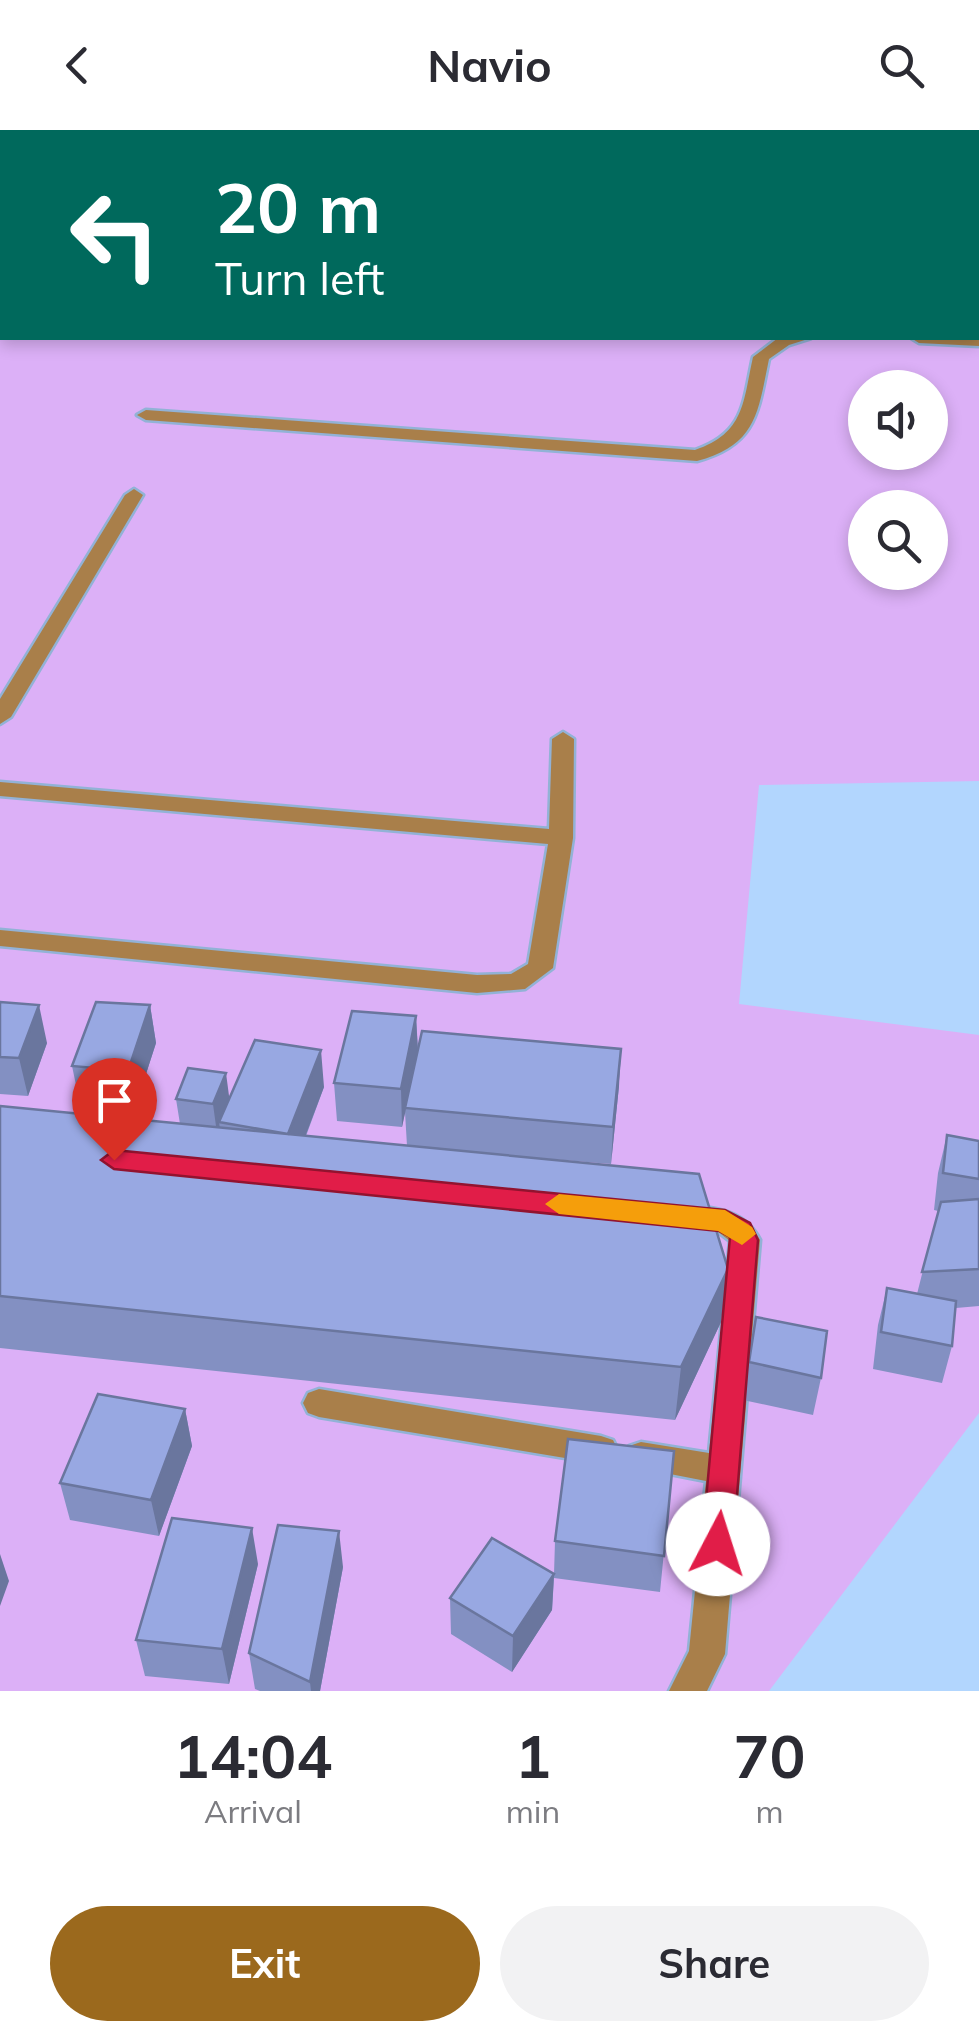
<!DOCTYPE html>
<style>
:root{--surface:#fff;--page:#f2f2f3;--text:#2b2b33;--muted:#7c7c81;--accent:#9b691d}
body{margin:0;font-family:Mulish,sans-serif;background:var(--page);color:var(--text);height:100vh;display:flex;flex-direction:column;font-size:38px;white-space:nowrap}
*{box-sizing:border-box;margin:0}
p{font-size:32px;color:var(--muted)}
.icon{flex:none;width:55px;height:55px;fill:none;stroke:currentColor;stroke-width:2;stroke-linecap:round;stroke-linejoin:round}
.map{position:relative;height:1561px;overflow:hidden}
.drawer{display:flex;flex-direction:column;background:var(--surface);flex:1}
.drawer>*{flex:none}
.banner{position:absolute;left:0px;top:0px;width:980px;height:210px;box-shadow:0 5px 15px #0003;background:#00695c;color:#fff;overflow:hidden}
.tools{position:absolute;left:848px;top:240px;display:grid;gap:20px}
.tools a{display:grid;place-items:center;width:100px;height:100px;border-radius:50%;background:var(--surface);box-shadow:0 5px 15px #0003;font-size:50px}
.pin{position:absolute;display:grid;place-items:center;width:85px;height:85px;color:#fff;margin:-102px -42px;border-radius:50% 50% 50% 0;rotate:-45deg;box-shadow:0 0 10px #0007}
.pin .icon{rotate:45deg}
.me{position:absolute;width:110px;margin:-55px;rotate:5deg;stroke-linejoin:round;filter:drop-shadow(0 0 8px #0008)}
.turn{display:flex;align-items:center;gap:35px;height:210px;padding:0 50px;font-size:45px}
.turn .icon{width:130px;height:130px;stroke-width:2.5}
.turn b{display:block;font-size:70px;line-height:85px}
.eta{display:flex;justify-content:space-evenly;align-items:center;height:170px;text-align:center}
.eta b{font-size:60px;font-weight:700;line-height:70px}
.action{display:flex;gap:20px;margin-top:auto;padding:20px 50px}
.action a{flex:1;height:115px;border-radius:60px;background:var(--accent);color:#fff;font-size:40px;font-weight:700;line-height:115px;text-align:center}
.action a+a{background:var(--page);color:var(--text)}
header{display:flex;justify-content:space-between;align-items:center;height:130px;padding:0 50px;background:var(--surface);font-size:45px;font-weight:700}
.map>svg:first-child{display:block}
</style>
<header><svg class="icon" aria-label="back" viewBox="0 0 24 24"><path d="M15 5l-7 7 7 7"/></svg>Navio<svg class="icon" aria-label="search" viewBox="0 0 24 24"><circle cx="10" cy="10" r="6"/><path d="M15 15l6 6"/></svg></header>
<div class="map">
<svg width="979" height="1561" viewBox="0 0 979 1561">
<rect width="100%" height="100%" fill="#b2d6fe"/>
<path fill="#dcb0f7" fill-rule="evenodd" d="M178 0H979V651L759 655 739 874 979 905V1283L769 1561H0V35L2 208H978V2H173ZM865 258H930V322H865ZM865 378H930V442H865Z"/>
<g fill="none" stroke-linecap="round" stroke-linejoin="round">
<defs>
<path id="lane" d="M978 72H979V80H978Z
M979 206V216L919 213 911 208Z
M778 208H811L789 215 769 229C758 282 757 315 697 331L146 290 137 285 146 280 695 320C745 303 743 272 753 227Z"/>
<path id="street" d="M134 359 143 365 11 587 0 594V569L125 365Z
M563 602 574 609 573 708 553 838 525 859 477 863 0 816V800L477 845 511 844 528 834 548 714 0 666V652L549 699 552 609Z
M682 1074C714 1078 744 1079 760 1110L725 1524 707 1561H669L689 1521 706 1351 629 1336 624 1326 629 1316 641 1312 709 1323 730 1111 717 1101 672 1094 667 1086 672 1078Z
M319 1259 601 1306 613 1310 618 1320 613 1330 601 1334 319 1287 308 1283 303 1273 308 1263Z"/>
</defs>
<use href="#lane" stroke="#92b2d6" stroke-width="5"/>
<use href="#street" stroke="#92b2d6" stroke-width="5"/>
<use href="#lane" fill="#a97f4a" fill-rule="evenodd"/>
<use href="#street" fill="#a97f4a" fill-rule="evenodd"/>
</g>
<path fill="#8390c2" d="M0 872 47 913 28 966 0 964Z
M150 875 156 913 135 978 80 974 72 936Z
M416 886 418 919 619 956 611 1034 501 1025 728 1139 721 1192 675 1290 0 1218V976L180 994 176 969 229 968 324 957 306 1006 407 1016 405 982 402 997 337 991 334 953Z
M947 1005 979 1011V1176L956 1178 952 1216 942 1253 873 1239 878 1195 887 1158 917 1164 938 1081 934 1080 938 1043Z
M756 1187 821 1248 813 1285 743 1270Z
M185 1279 192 1316 159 1406 70 1390 60 1353Z
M674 1321 660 1462 554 1448 552 1480 512 1542 451 1504 450 1468 554 1444 555 1411Z
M258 1434 229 1554 145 1546 136 1510Z
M343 1437 320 1561H260L255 1559 249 1523Z"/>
<path fill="#6a769e" d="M39 875 47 913 28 966 19 928Z
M150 875 156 913 135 978 128 941Z
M416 886 418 924 402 997 401 959Z
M621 919 619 956 611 1034 613 997Z
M321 920 324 957 292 1041 288 1004Z
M226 943 231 981 219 992 221 1006 218 1011 213 974Z
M728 1139 721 1192 675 1290 681 1237Z
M185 1279 192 1316 159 1406 151 1370Z
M252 1398 258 1434 229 1554 222 1519Z
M339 1401 343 1437 320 1561H311L310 1552Z
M0 1424 9 1451 0 1476Z
M554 1444 552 1480 512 1542 513 1506Z"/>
<path fill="#98a8e2" stroke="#6a769e" stroke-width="2.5" d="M0 872 39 875 19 928 0 927Z
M96 872 150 875 128 941 72 936Z
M352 881 416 886 401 959 334 953Z
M422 901 621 919 613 997 405 978Z
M255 910 321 920 288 1004 219 992Z
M188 938 226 943 213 974 176 969Z
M0 976 699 1044 728 1139 681 1237 0 1166Z
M947 1005 979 1011V1049L943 1043Z
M979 1069V1139L922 1142 941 1072Z
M887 1158 956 1171 952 1216 881 1202Z
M756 1187 827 1201 821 1248 749 1232Z
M98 1264 185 1279 151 1370 60 1353Z
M568 1309 674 1321 664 1426 555 1411Z
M172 1388 252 1398 222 1519 136 1510Z
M278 1395 339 1401 310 1552 249 1523Z
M492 1408 554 1444 513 1506 450 1468Z"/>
<path fill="#e11d48" stroke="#92132f" stroke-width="2.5" d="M114 1020 725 1080 750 1093 758 1110 733 1414 729 1424 718 1428 706 1424 702 1414 730 1107 719 1101 114 1039 101 1030Z"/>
<path fill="#f59e0b" d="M559 1064 725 1080 752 1097 756 1104 742 1115 718 1101 559 1084 545 1074Z"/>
</svg>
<div class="tools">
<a><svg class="icon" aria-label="sound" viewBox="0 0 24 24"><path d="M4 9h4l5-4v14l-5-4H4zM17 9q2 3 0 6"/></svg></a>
<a><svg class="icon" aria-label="search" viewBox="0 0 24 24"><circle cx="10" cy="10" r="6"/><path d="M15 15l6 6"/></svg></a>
</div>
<div class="pin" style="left:114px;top:1030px;background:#d93025"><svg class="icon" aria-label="arrive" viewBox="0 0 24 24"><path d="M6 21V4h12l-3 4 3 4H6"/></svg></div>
<svg class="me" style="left:718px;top:1414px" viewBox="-20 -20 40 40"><circle r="19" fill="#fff"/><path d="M0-13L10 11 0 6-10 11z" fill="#e11d48"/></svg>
<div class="banner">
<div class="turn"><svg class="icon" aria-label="left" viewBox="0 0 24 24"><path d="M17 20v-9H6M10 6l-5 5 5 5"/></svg><div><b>20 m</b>Turn left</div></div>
</div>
</div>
<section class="drawer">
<div class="eta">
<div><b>14:04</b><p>Arrival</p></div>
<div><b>1</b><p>min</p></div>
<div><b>70</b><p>m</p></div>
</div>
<div class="action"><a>Exit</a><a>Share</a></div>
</section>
